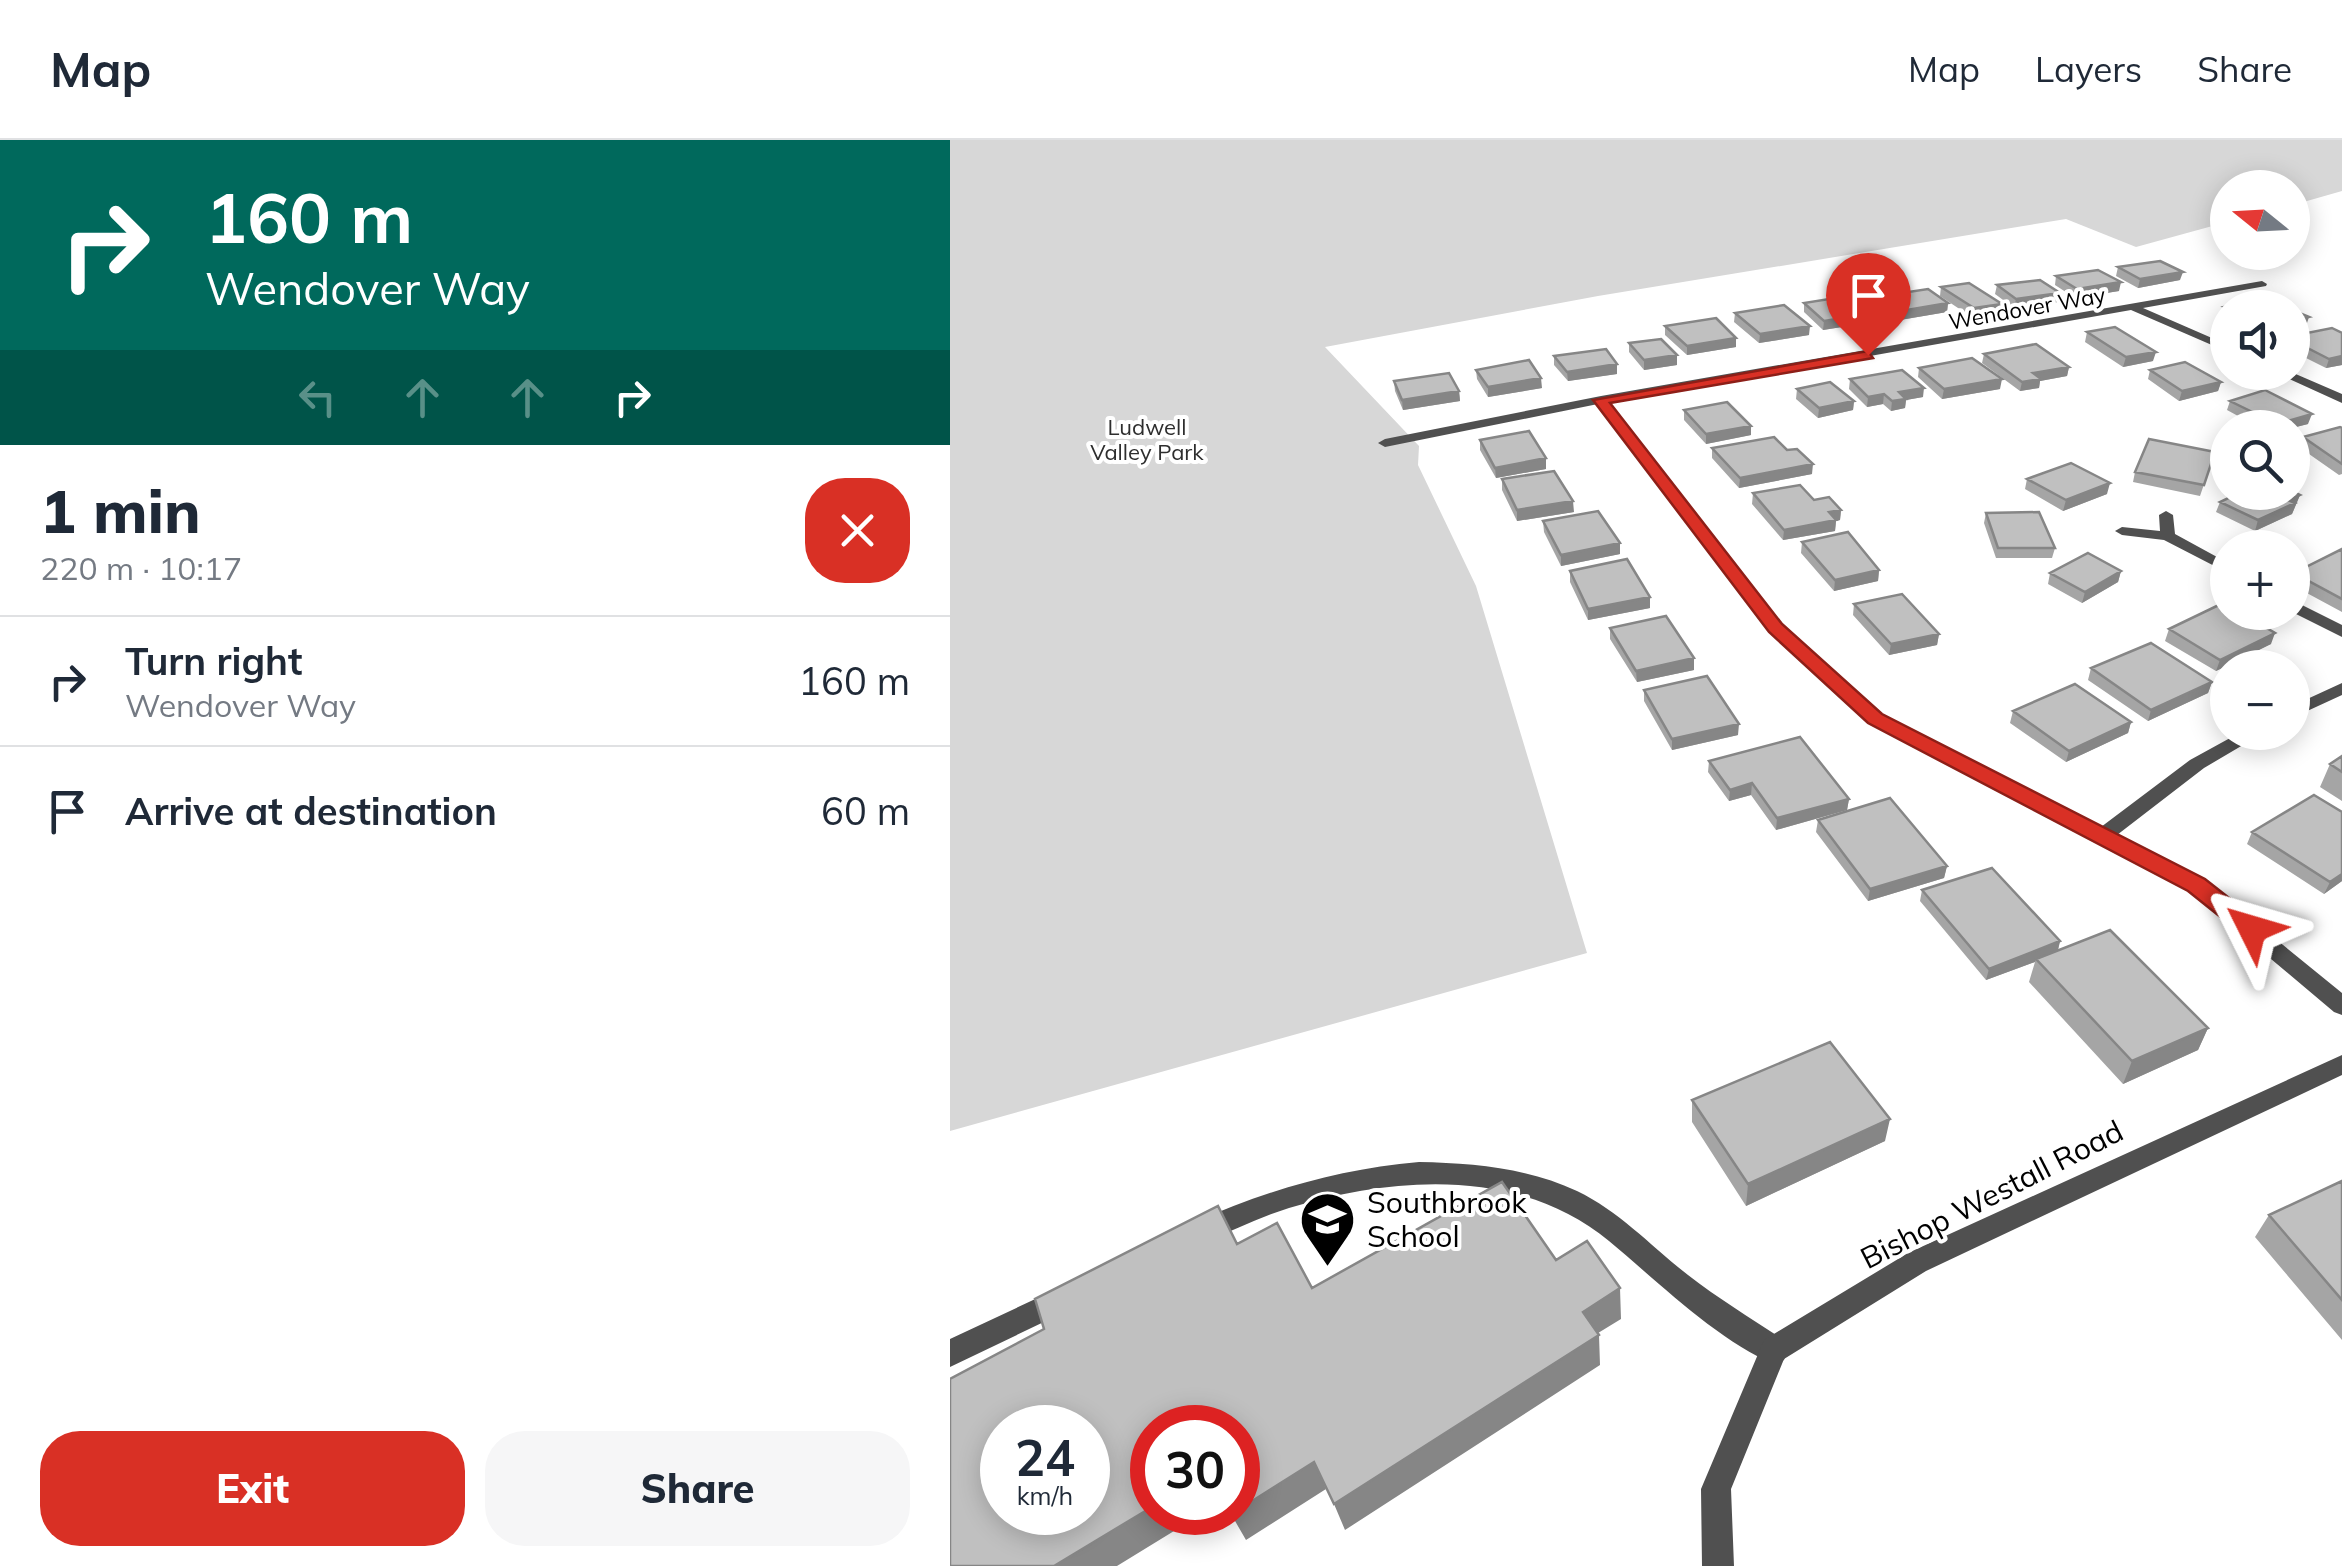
<!DOCTYPE html>
<meta charset="utf-8">
<style>
:root{--surface:#fff;--page:#f6f6f7;--text:#1f2937;--muted:#747a83;--line:#e0e1e3;--accent:#d93025}
body{margin:0;font-family:Mulish,sans-serif;background:var(--page);color:var(--text);height:100vh;display:flex;flex-direction:column;font-size:38px;white-space:nowrap}
*{box-sizing:border-box;margin:0}
p{font-size:32px;color:var(--muted)}
.icon{flex:none;width:55px;height:55px;fill:none;stroke:currentColor;stroke-width:2;stroke-linecap:round;stroke-linejoin:round}
.map{position:relative;flex:1;overflow:hidden}
.side{display:flex;flex-direction:column;background:var(--surface);width:950px}
.side>*{flex:none}
.guide{background:#00695c;color:#fff;overflow:hidden}
.needle{width:65px;rotate:288deg}
.tools{position:absolute;left:1260px;top:30px;display:grid;gap:20px}
.tools a{display:grid;place-items:center;width:100px;height:100px;border-radius:50%;background:var(--surface);box-shadow:0 5px 25px #0003;font-size:50px}
.speed{position:absolute;left:30px;top:1265px;display:flex;gap:20px;font-size:50px;font-weight:700;text-align:center}
.speed>*{display:grid;place-content:center;width:130px;height:130px;border-radius:50%;background:var(--surface);box-shadow:0 5px 25px #0003;line-height:1}
.speed small{font-size:25px;font-weight:400}
.speed .limit{border:15px solid #d22;background:#fff;color:#111}
.pin{position:absolute;display:grid;place-items:center;width:85px;height:85px;color:#fff;margin:-102px -42px;border-radius:50% 50% 50% 0;rotate:-45deg;box-shadow:0 0 10px #0007}
.pin .icon{rotate:45deg}
.me{position:absolute;width:110px;margin:-55px;rotate:310deg;stroke-linejoin:round;filter:drop-shadow(0 0 8px #0008)}
.turn{display:flex;align-items:center;gap:35px;height:210px;padding:0 40px;font-size:45px}
.turn .icon{width:130px;height:130px;stroke-width:2.5}
.turn b{display:block;font-size:70px;line-height:85px}
.lanes{display:flex;align-items:center;height:95px;padding:0 40px;background:#0003;justify-content:center;gap:50px;direction:ltr}
.lanes .off{opacity:.35}
.round{display:grid;place-items:center;flex:none;width:105px;height:105px;border-radius:40px;background:var(--page)}
.overview{display:flex;align-items:center;justify-content:space-between;height:170px;padding:0 40px}
h1{font-size:60px;font-weight:800;line-height:75px}
.action{display:flex;gap:20px;margin-top:auto;padding:20px 40px}
.action a{flex:1;height:115px;border-radius:40px;background:var(--accent);color:#fff;font-size:40px;font-weight:800;line-height:115px;text-align:center}
.action a+a{background:var(--page);color:var(--text)}
ul{padding:0;list-style:none}
li{display:flex;align-items:center;gap:30px;height:130px;padding:0 40px;border-top:2px solid var(--line)}
li div{flex:1}
li b{display:block;font-size:38px}
li em{font-style:normal}
header{display:flex;align-items:center;gap:60px;box-sizing:border-box;height:140px;padding:0 50px;background:var(--surface);border-bottom:2px solid var(--line)}
header strong{font-size:48px}
nav{display:flex;gap:55px;margin-inline-start:auto;font-size:35px}
main{display:flex;flex:1;min-height:0}
.map>svg:first-child{display:block}
</style>
<header>
<strong>Map</strong>
<nav><a>Map</a><a>Layers</a><a>Share</a></nav>
</header>
<main>
<section class="side">
<div class="guide">
<div class="turn"><svg class="icon" aria-label="right" viewBox="0 0 24 24"><path d="M7 20v-9h11M14 6l5 5-5 5"/></svg><div><b>160 m</b>Wendover Way</div></div>
<div class="lanes"><svg class="icon off" aria-label="left" viewBox="0 0 24 24"><path d="M17 20v-9H6M10 6l-5 5 5 5"/></svg><svg class="icon off" aria-label="ahead" viewBox="0 0 24 24"><path d="M12 20V5M6 11l6-6 6 6"/></svg><svg class="icon off" aria-label="ahead" viewBox="0 0 24 24"><path d="M12 20V5M6 11l6-6 6 6"/></svg><svg class="icon" aria-label="right" viewBox="0 0 24 24"><path d="M7 20v-9h11M14 6l5 5-5 5"/></svg></div>
</div>
<div class="overview"><div><h1>1 min</h1><p>220 m · 10:17</p></div><a class="round" style="background:#d93025;color:#fff"><svg class="icon" aria-label="close" viewBox="0 0 24 24"><path d="M6 6l12 12M18 6L6 18"/></svg></a></div>
<ul>
<li><svg class="icon" aria-label="right" viewBox="0 0 24 24"><path d="M7 20v-9h11M14 6l5 5-5 5"/></svg><div><b>Turn right</b><p>Wendover Way</p></div><em>160 m</em></li>
<li><svg class="icon" aria-label="arrive" viewBox="0 0 24 24"><path d="M6 21V4h12l-3 4 3 4H6"/></svg><div><b>Arrive at destination</b></div><em>60 m</em></li>
</ul>
<div class="action"><a>Exit</a><a>Share</a></div>
</section>
<div class="map">
<svg width="1392" height="1426" viewBox="0 0 1392 1426">
<rect width="100%" height="100%" fill="#fff"/>
<path fill="#d7d7d7" d="M0 0H1392V51L1343 65 1342 48H1278L1277 82 1186 107 1116 79 648 156 375 207 469 306 468 325 526 446 637 813 0 991Z"/>
<g fill="none" stroke-linecap="round" stroke-linejoin="round">
<path fill="#505050" fill-rule="evenodd" d="M469 1022C523 1023 578 1028 627 1051 669 1071 702 1107 738 1135 769 1159 802 1179 834 1200L838 1210 834 1220 824 1224C768 1201 706 1140 659 1101 569 1027 445 1036 339 1068 310 1077 283 1091 254 1102L245 1098 241 1090 245 1082C318 1050 389 1029 469 1022Z
M111 1147 121 1151 125 1160 121 1169 0 1227V1199Z"/>
<path fill="#505050" fill-rule="evenodd" d="M1312 141 1317 144 1316 146 1193 168 1278 205V212L1181 170 659 262 832 485 931 574 1151 687 1240 620 1291 592H1315L1254 628 1167 695 1253 740 1392 853V875L1384 872 1239 750 919 582 820 491 648 264 435 307 428 303 435 299 651 256Z
M1324 232H1341L1392 254V263Z
M1216 371 1223 375 1225 394 1278 423V433L1214 400 1172 395 1165 391 1172 387 1210 391 1209 375Z
M1342 460 1392 485V497L1342 472Z
M1392 543V555L1342 578V566Z
M1392 915V935L976 1131 834 1219 781 1349 784 1426H752L751 1349 814 1200 958 1113Z"/>
</g>
<path fill="#a5a5a5" d="M1168 127 1230 140 1188 148 1166 136Z
M1106 136 1169 151 1125 158 1105 145Z
M1047 145 1110 153 1108 162 1064 168 1045 154Z
M991 147 1052 164 1051 173 1023 178 990 156Z
M932 156 998 163 997 172 950 180 930 165Z
M854 163 924 173 923 182 873 190 854 172Z
M1274 167 1278 168V179L1271 176Z
M785 173 859 195 809 203 784 182Z
M715 186 786 207 737 215 715 195Z
M1137 192 1203 221 1173 227 1135 202Z
M1392 193V225L1376 228 1342 211V196Z
M679 203 727 225 694 230 679 212Z
M1034 214 1119 227 1117 236 1090 241 1089 248 1070 251 1032 223Z
M604 216 667 224V234L618 241 604 225Z
M969 228 1050 249 992 259 968 237Z
M526 230 592 248 538 257 527 239Z
M1200 230 1271 242 1268 251 1229 261 1198 239Z
M900 239 973 257 956 260 955 268 941 271 933 264 917 267 899 249Z
M444 241 509 251 510 261 453 270 445 251Z
M847 249 904 261 903 270 868 278 846 259Z
M1280 261 1358 284 1342 288H1310L1277 270Z
M734 270 801 295 756 304 734 280Z
M1392 288V334L1389 335 1349 307 1353 297Z
M530 300 596 329 546 338 530 310Z
M762 308 837 310 862 334 789 348 762 318Z
M1265 312 1250 356 1183 342 1185 332Z
M552 339 624 372 567 381 552 350Z
M1077 339 1157 354 1113 371 1075 349Z
M803 353 891 370 890 380 886 381 885 391 833 400 802 364Z
M1350 355 1342 374 1305 391 1266 372 1270 362Z
M1036 373 1105 408 1102 418H1046L1034 383Z
M593 381 670 414 611 426 594 392Z
M852 402 929 430 928 441 884 451 851 413Z
M1392 409V472L1342 445 1344 433Z
M620 431 700 468 638 480 620 442Z
M1171 431 1168 442 1132 463 1098 444 1100 433Z
M904 464 989 494 987 505 939 515 903 475Z
M660 488 744 518V530L687 542 660 499Z
M1219 489 1321 504 1266 531 1215 501Z
M1141 528 1262 542 1258 553 1198 581 1138 540Z
M694 550 788 595 722 610 694 561Z
M1063 571 1181 582 1178 593 1116 622 1060 583Z
M1392 616V661L1370 647 1380 624Z
M759 621 899 659 897 670 826 690 801 655 779 661 758 632Z
M1392 672V741L1374 754 1297 704 1302 692Z
M868 680 997 726 994 738 918 761 866 692Z
M972 750 1110 801 1108 811 1258 888 1248 910 1173 944 1079 842 1085 822 1036 840 970 761Z
M742 960 935 1001 796 1066 742 982Z
M1392 1041V1200L1305 1097 1319 1075Z"/>
<path fill="#868686" d="M1233 132 1230 140 1188 148 1190 139Z
M1171 142 1169 151 1125 158 1127 149Z
M1110 153 1108 162 1064 168 1066 159Z
M998 163 997 172 950 180 951 171Z
M1052 164 1051 173 1023 178 1024 168Z
M924 173 923 182 873 190 874 181Z
M1359 177 1356 186 1342 189V181Z
M860 186 859 195 809 203 810 194Z
M786 198V207L737 215V206Z
M1206 212 1203 221 1173 227 1176 217Z
M727 215V225L694 230V220Z
M1392 216V225L1376 228 1379 219Z
M667 224V234L618 241 617 232Z
M1119 227 1117 236 1090 241 1089 248 1070 251 1072 242 1083 233Z
M591 238 592 248 538 257V247Z
M1052 239 1050 249 992 259 994 249Z
M1271 242 1268 251 1229 261 1232 251Z
M974 248 973 257 956 260 955 268 941 271 942 261 949 252Z
M509 251 510 261 453 270 452 260Z
M934 254 933 264 917 267 918 257Z
M904 261 903 270 868 278 869 268Z
M1362 274 1358 284 1342 288H1326L1327 284Z
M801 286V295L756 304V294Z
M596 318V329L546 338 545 328Z
M863 324 862 334 789 348 790 338Z
M1160 343 1157 354 1113 371 1116 360Z
M1350 355 1342 374 1305 391 1308 380 1338 360Z
M623 361 624 372 567 381V370Z
M891 370 890 380 886 381 885 391 833 400 834 390 879 372Z
M670 403V414L611 426V415Z
M929 430 928 441 884 451 885 440Z
M1171 431 1168 442 1132 463 1135 452Z
M700 457V468L638 480V469Z
M1325 493 1321 504 1266 531 1270 520Z
M989 494 987 505 939 515 941 504Z
M744 518V530L687 542 686 531Z
M1262 542 1258 553 1198 581 1201 570Z
M1181 582 1178 593 1116 622 1119 611Z
M789 584 788 595 722 610V599Z
M802 643 801 655 779 661 780 650Z
M899 659 897 670 826 690 827 678Z
M997 726 994 738 918 761 920 749Z
M1392 734V741L1374 754 1380 742Z
M1110 801 1107 813 1086 819 1085 822 1036 840 1039 829Z
M1258 888 1248 910 1173 944 1182 921Z
M940 979 935 1001 796 1066 798 1044Z
M670 1148 671 1179 635 1201 633 1172Z
M649 1195 650 1225 395 1390 384 1364Z
M364 1322 376 1349 296 1400 281 1374 288 1372V1370Z
M202 1367V1372H255L167 1426H104Z"/>
<path fill="#c0c0c0" stroke="#868686" stroke-width="2.5" fill-rule="evenodd" d="M1210 121 1233 132 1190 139 1168 127Z
M1148 130 1171 142 1127 149 1106 136Z
M1090 140 1110 153 1066 159 1047 145Z
M1019 143 1052 164 1024 168 991 147Z
M978 149 998 163 951 171 932 156Z
M904 155 924 173 874 181 854 163Z
M1315 158 1337 168H1278V169L1274 167Z
M834 165 860 186 810 194 785 173Z
M1342 170 1359 177 1342 181Z
M766 178 786 198 737 206 715 186Z
M1165 187 1206 212 1176 217 1137 192Z
M1382 188 1392 193V216L1379 219 1342 200V196Z
M711 199 727 215 694 220 679 203Z
M1086 204 1119 227 1083 233 1091 239 1072 242 1034 214Z
M656 209 667 224 617 232 604 216Z
M1022 218 1052 239 994 249 969 228Z
M579 220 591 238 538 247 526 230Z
M1235 222 1271 242 1232 251 1200 230Z
M952 230 974 248 949 252 956 259 942 261 934 254 918 257 900 239Z
M499 233 509 251 452 260 444 241Z
M880 242 904 261 869 268 847 249Z
M1315 250 1362 274 1327 284 1280 261Z
M777 262 801 286 756 294 734 270Z
M1390 287 1392 288V324L1353 297Z
M579 291 596 318 545 328 530 300Z
M824 297 837 310 847 309 863 324 790 338 762 308Z
M1199 299 1265 312 1254 345 1185 332Z
M1121 323 1160 343 1116 360 1077 339Z
M604 331 623 361 567 370 552 339Z
M850 345 864 360 879 357 891 370 879 372 886 380 834 390 803 353Z
M1342 351 1350 355 1338 360 1345 363 1308 380 1270 362 1291 352H1342Z
M648 371 670 403 611 415 593 381Z
M1089 372 1105 408H1048L1036 373Z
M898 392 929 430 885 440 852 402Z
M1392 409V459L1344 433Z
M1138 413 1171 431 1135 452 1100 433Z
M677 419 700 457 638 469 620 431Z
M952 454 989 494 941 504 904 464Z
M1273 463 1278 466V472H1289L1325 493 1270 520 1219 489Z
M716 476 744 518 686 531 660 488Z
M1201 503 1262 542 1201 570 1141 528Z
M757 536 789 584 722 599 694 550Z
M1125 544 1181 582 1119 611 1063 571Z
M850 597 899 659 827 678 802 643 780 650 759 621Z
M1392 616V632L1380 624Z
M1364 655 1392 672V734L1380 742 1302 692Z
M940 658 997 726 920 749 868 680Z
M1042 728 1110 801 1039 829 972 750Z
M1160 790 1258 888 1182 921 1086 819Z
M880 902 940 979 798 1044 742 960Z
M1392 1041V1160L1319 1075Z
M552 1042 606 1120 637 1101 670 1148 633 1172 649 1195 384 1364 364 1322 288 1370V1288H202V1367L104 1426H0V1239L94 1189 85 1159 268 1066 287 1104 327 1083 362 1148ZM52 1288H138V1372H52Z"/>
<path fill="#d93025" stroke="#8d1f18" stroke-width="2.5" d="M918 211 923 218 660 263 832 484 932 574 1255 739 1311 783 1314 789 1311 795H1293L1238 751 918 583 819 492 643 260Z"/>
<defs>
<symbol id="school-pin" viewBox="-11 -11 22 30"><path d="M0 17L-7.5 6A9.5 9.5 0 1 1 7.5 6Z" fill="#000" stroke="#fff"/><path d="M0-5L7-2L0 1L-7-2ZM-4 1L0 2.5L4 1V4Q0 6-4 4Z" fill="#fff"/></symbol>
</defs>
<g fill-rule="evenodd">
<use href="#school-pin" x="346" y="1048" width="63" height="86"/>
</g>
<g text-anchor="middle" stroke-width="8" stroke-linejoin="round" paint-order="stroke">
<g font-size="22" fill="#000" stroke="#fff">
<text transform="translate(1077 168) rotate(-10)" y="8">Wendover Way</text>
</g>
<g font-size="22" fill="#2e2e2e" stroke="#fff">
<text x="197" y="295">Ludwell<tspan x="197" dy="25">Valley Park</tspan></text>
</g>
<g font-size="30" fill="#000" stroke="#fff">
<text transform="translate(1042 1055) rotate(-27)" y="10">Bishop Westall Road</text>
</g>
<g font-size="30" fill="#000" stroke="#fff" text-anchor="start">
<text x="417" y="1073">Southbrook<tspan x="417" dy="34">School</tspan></text>
</g>
</g>
</svg>
<div class="tools">
<a><svg class="needle" viewBox="-14 -14 28 28"><path d="M0-13l5 13h-10z" fill="#e53935"/><path d="M0 13l5-13h-10z" fill="#747a83"/></svg></a>
<a><svg class="icon" aria-label="sound" viewBox="0 0 24 24"><path d="M4 9h4l5-4v14l-5-4H4zM17 9q2 3 0 6"/></svg></a>
<a><svg class="icon" aria-label="search" viewBox="0 0 24 24"><circle cx="10" cy="10" r="6"/><path d="M15 15l6 6"/></svg></a>
<a>+</a>
<a>−</a>
</div>
<div class="speed"><div>24<small>km/h</small></div><div class="limit">30</div></div>
<div class="pin" style="left:918px;top:215px;background:#d93025"><svg class="icon" aria-label="arrive" viewBox="0 0 24 24"><path d="M6 21V4h12l-3 4 3 4H6"/></svg></div>
<svg class="me" style="left:1302px;top:789px" viewBox="-20 -20 40 40"><path d="M0-17L14 15 0 8-14 15z" fill="#d93025" stroke="#fff" stroke-width="4"/></svg>
</div>
</main>
